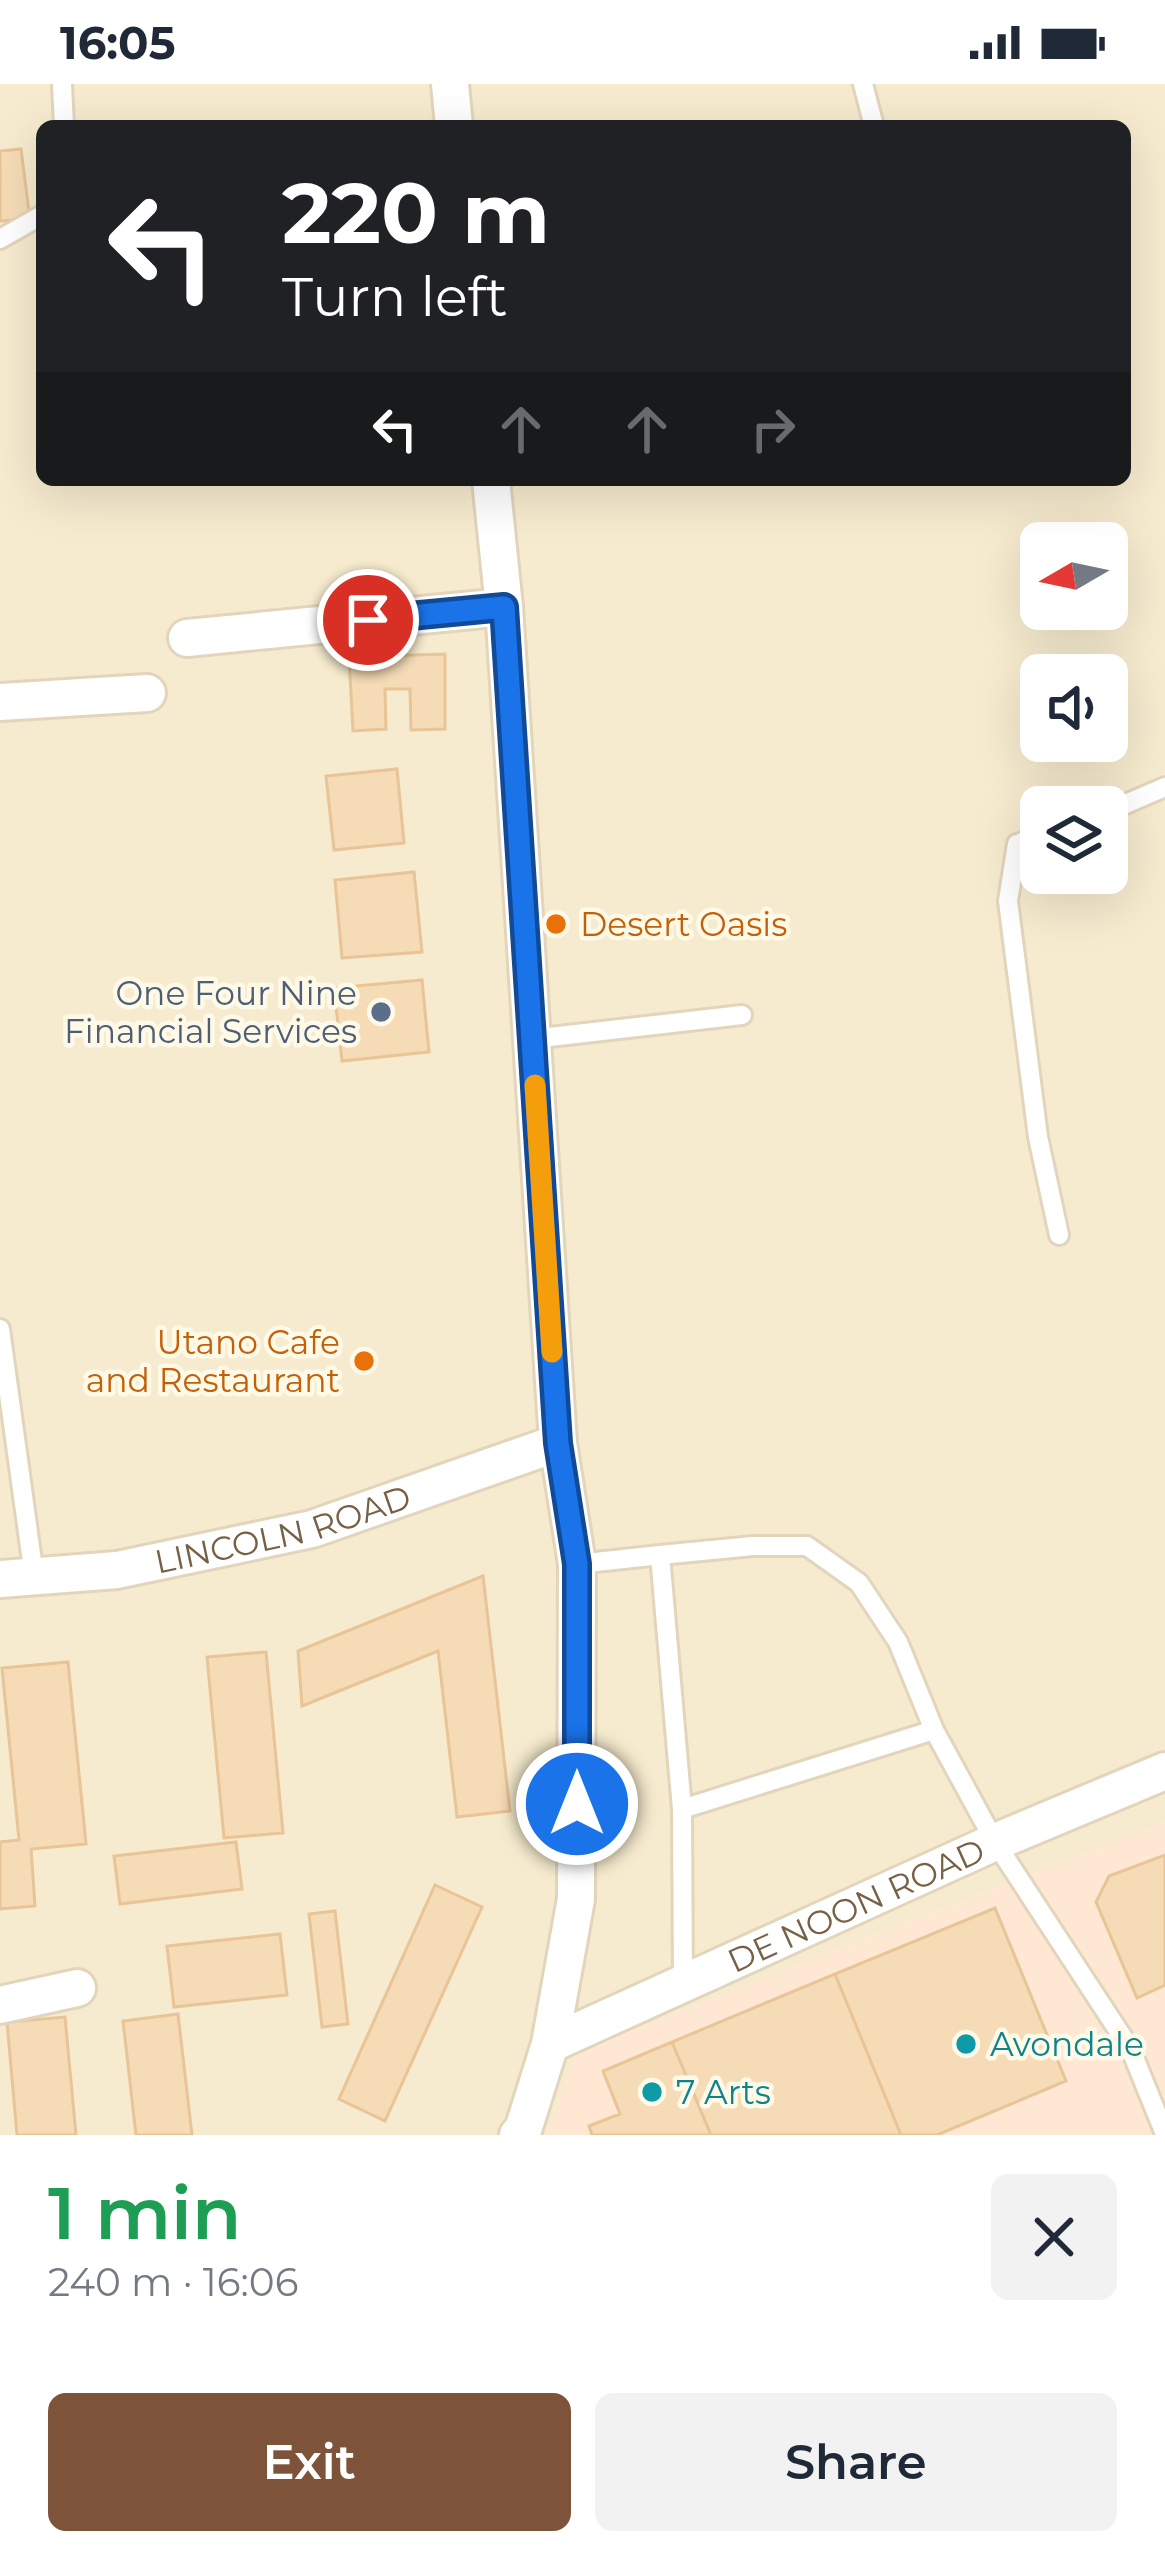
<!DOCTYPE html>
<meta charset="utf-8">
<style>
:root{--surface:#fff;--page:#f2f2f3;--text:#1f2937;--muted:#747a83;--accent:#7d533a}
body{margin:0;font-family:Montserrat,sans-serif;background:var(--page);color:var(--text);height:100vh;display:flex;flex-direction:column;font-size:45px;white-space:nowrap}
*{box-sizing:border-box;margin:0}
p{font-size:39px;color:var(--muted)}
.icon{flex:none;width:66px;height:66px;fill:none;stroke:currentColor;stroke-width:2;stroke-linecap:round;stroke-linejoin:round}
.map{position:relative;height:2051px;overflow:hidden}
.drawer{display:flex;flex-direction:column;background:var(--surface);flex:1}
.drawer>*{flex:none}
.top-card{position:absolute;left:36px;top:36px;width:1095px;height:366px;border-radius:18px;box-shadow:0 12px 48px #0002;background:#202124;color:#fff;overflow:hidden}
.needle{width:78px;rotate:261deg}
.fabs{position:absolute;left:1020px;top:438px;display:grid;gap:24px}
.fabs a{display:grid;place-items:center;width:108px;height:108px;border-radius:18px;background:var(--surface);box-shadow:0 12px 48px #0002;font-size:60px}
.pin{position:absolute;display:grid;place-items:center;width:102px;height:102px;color:#fff;margin:-51px;border:6px solid #fff;border-radius:50%;box-shadow:0 3px 12px #0007}
.me{position:absolute;width:132px;margin:-66px;rotate:0deg;stroke-linejoin:round;filter:drop-shadow(0 0 9px #0008)}
.turn{display:flex;align-items:center;gap:42px;height:252px;padding:0 48px;font-size:54px}
.turn .icon{width:156px;height:156px;stroke-width:2.5}
.turn b{display:block;font-size:84px;line-height:102px}
.lanes{display:flex;align-items:center;height:114px;padding:0 48px;background:#0003;justify-content:center;gap:60px;direction:ltr}
.lanes .off{opacity:.35}
.round{display:grid;place-items:center;flex:none;width:126px;height:126px;border-radius:18px;background:var(--page)}
.headline{display:flex;align-items:center;justify-content:space-between;height:204px;padding:0 48px}
h1{font-size:72px;font-weight:600;line-height:90px;color:#1e9e55}
.cta{display:flex;gap:24px;margin-top:auto;padding:24px 48px}
.cta a{flex:1;height:138px;border-radius:18px;background:var(--accent);color:#fff;font-size:48px;font-weight:600;line-height:138px;text-align:center}
.cta a+a{background:var(--page);color:var(--text)}
.status{display:flex;justify-content:space-between;align-items:center;height:84px;padding:0 60px;background:var(--surface);direction:ltr}
.status svg{height:33px;fill:currentColor}
.map>svg:first-child{display:block}
</style>
<div class="status"><b>16:05</b><svg viewBox="0 0 49 12"><path d="M0 12V9h3v3zM5 12V6h3v6zM10 12V3h3v9zM15 12V0h3v12zM26 1h20v11H26zM47 4h2v5h-2z"/></svg></div>
<div class="map">
<svg width="1165" height="2051" viewBox="0 0 1165 2051">
<rect width="100%" height="100%" fill="#fef8e0"/>
<path fill="#f6ebce" fill-rule="evenodd" d="M0 0H1165V1738L578 1967 546 2051H0ZM42 42H1125V396H42ZM1041 459H1107V525H1041ZM1041 591H1107V657H1041ZM1041 723H1107V789H1041Z"/>
<path fill="#ffe8d3" d="M1165 1738V2051H546L577 1967Z"/>
<path fill="#f5dbb6" stroke="#e8c496" stroke-width="3" d="M21 65 30 135 0 137V67Z
M445 570V645L411 646 410 605H385L386 645 353 647 349 573Z
M397 685 404 759 334 766 326 692Z
M414 788 422 868 342 874 335 796Z
M422 896 429 968 342 977 334 904Z
M483 1492 510 1727 457 1733 438 1567 302 1622 298 1567Z
M266 1568 283 1749 224 1754 207 1573Z
M68 1578 86 1760 31 1765 35 1822 0 1825V1758L19 1756 2 1584Z
M236 1758 242 1805 120 1820 114 1772Z
M1165 1771V1901L1137 1914 1096 1818 1109 1792Z
M435 1801 482 1823 385 2037 339 2015Z
M995 1824 1066 1997 937 2051H901L835 1890Z
M335 1827 348 1940 322 1943 309 1830Z
M280 1850 287 1911 174 1923 167 1862Z
M835 1890 901 2051H711L672 1958Z
M178 1930 192 2051H136L123 1937Z
M65 1933 76 2051H17L7 1938Z
M672 1958 711 2051H592L589 2042 620 2030 603 1987Z"/>
<g fill="none" stroke-linecap="round" stroke-linejoin="round">
<defs>
<path id="lane" d="M62 0 64 42
M863 0 874 42
M0 155 42 131
M1107 728 1165 703
M1041 752 1017 760 1008 817 1038 1053 1059 1151
M532 955 742 931
M0 1245 34 1492
M660 1471 753 1462H807L859 1499 898 1558 934 1646 995 1758 1131 1966 1165 2050
M577 1480 660 1471 682 1725 683 1903
M682 1725 934 1646"/>
<g id="street">
<path d="M450 0 454 42"/>
<path d="M491 396 504 523 558 1359 577 1480 576 1815 550 1960 523 2046 518 2051"/>
<path d="M187 554 504 523"/>
<path d="M0 618 147 609"/>
<path id="s1" d="M0 1495 117 1486 312 1445 558 1359"/>
<path d="M0 1921 77 1904"/>
<path id="s2" d="M550 1960 995 1758 1165 1687"/>
</g>
</defs>
<use href="#lane" stroke="#e2d5bc" stroke-width="24"/>
<use href="#street" stroke="#e2d5bc" stroke-width="42"/>
<use href="#lane" stroke="#fff" stroke-width="18"/>
<use href="#street" stroke="#fff" stroke-width="36"/>
</g>
<g fill="none" stroke-linecap="round" stroke-linejoin="round">
<defs>
<path id="route" d="M368 536 504 523 558 1359 577 1480V1720"/>
</defs>
<use href="#route" stroke="#114b97" stroke-width="30"/>
<use href="#route" stroke="#1a73e8" stroke-width="21"/>
<path stroke="#f59e0b" stroke-width="21" d="M535 1001 552 1268"/>
</g>
<g fill="#e8710a" stroke="#fffae8" stroke-width="4.5">
<circle cx="556" cy="840" r="12"/>
<circle cx="364" cy="1277" r="12"/>
</g>
<circle fill="#5c6f8a" stroke="#fffae8" stroke-width="4.5" cx="381" cy="928" r="12"/>
<g fill="#0f9aa8" stroke="#fffae8" stroke-width="4.5">
<circle cx="966" cy="1960" r="12"/>
<circle cx="652" cy="2008" r="12"/>
</g>
<g text-anchor="middle" stroke-width="9" stroke-linejoin="round" paint-order="stroke">
<g font-size="33" fill="#c56008" stroke="#fffae8" text-anchor="start">
<text x="580" y="852">Desert Oasis</text>
<text x="340" y="1270" text-anchor="end">Utano Cafe<tspan x="340" dy="38">and Restaurant</tspan></text>
</g>
<g font-size="33" fill="#4e5e75" stroke="#fffae8" text-anchor="end">
<text x="357" y="921">One Four Nine<tspan x="357" dy="38">Financial Services</tspan></text>
</g>
<g font-size="33" fill="#766046" stroke="#fffae8">
<text dy="12" stroke="none"><textPath href="#s1" startOffset="288">LINCOLN ROAD</textPath></text>
<text dy="12" stroke="none"><textPath href="#s2" startOffset="336">DE NOON ROAD</textPath></text>
</g>
<g font-size="33" fill="#0d838f" stroke="#fffae8" text-anchor="start">
<text x="990" y="1972">Avondale</text>
<text x="676" y="2020">7 Arts</text>
</g>
</g>
</svg>
<div class="fabs">
<a><svg class="needle" viewBox="-14 -14 28 28"><path d="M0-13l5 13h-10z" fill="#e53935"/><path d="M0 13l5-13h-10z" fill="#747a83"/></svg></a>
<a><svg class="icon" aria-label="sound" viewBox="0 0 24 24"><path d="M4 9h4l5-4v14l-5-4H4zM17 9q2 3 0 6"/></svg></a>
<a><svg class="icon" aria-label="layers" viewBox="0 0 24 24"><path d="M12 4l9 5-9 5-9-5zM3 14l9 5 9-5"/></svg></a>
</div>
<div class="pin" style="left:368px;top:536px;background:#d93025"><svg class="icon" aria-label="arrive" viewBox="0 0 24 24"><path d="M6 21V4h12l-3 4 3 4H6"/></svg></div>
<svg class="me" style="left:577px;top:1720px" viewBox="-20 -20 40 40"><circle r="17" fill="#1a73e8" stroke="#fff" stroke-width="3"/><path d="M0-11L8 9 0 5-8 9z" fill="#fff"/></svg>
<div class="top-card">
<div class="turn"><svg class="icon" aria-label="left" viewBox="0 0 24 24"><path d="M17 20v-9H6M10 6l-5 5 5 5"/></svg><div><b>220 m</b>Turn left</div></div>
<div class="lanes"><svg class="icon" aria-label="left" viewBox="0 0 24 24"><path d="M17 20v-9H6M10 6l-5 5 5 5"/></svg><svg class="icon off" aria-label="ahead" viewBox="0 0 24 24"><path d="M12 20V5M6 11l6-6 6 6"/></svg><svg class="icon off" aria-label="ahead" viewBox="0 0 24 24"><path d="M12 20V5M6 11l6-6 6 6"/></svg><svg class="icon off" aria-label="right" viewBox="0 0 24 24"><path d="M7 20v-9h11M14 6l5 5-5 5"/></svg></div>
</div>
</div>
<section class="drawer">
<div class="headline"><div><h1>1 min</h1><p>240 m · 16:06</p></div><a class="round"><svg class="icon" aria-label="close" viewBox="0 0 24 24"><path d="M6 6l12 12M18 6L6 18"/></svg></a></div>
<div class="cta"><a>Exit</a><a>Share</a></div>
</section>
